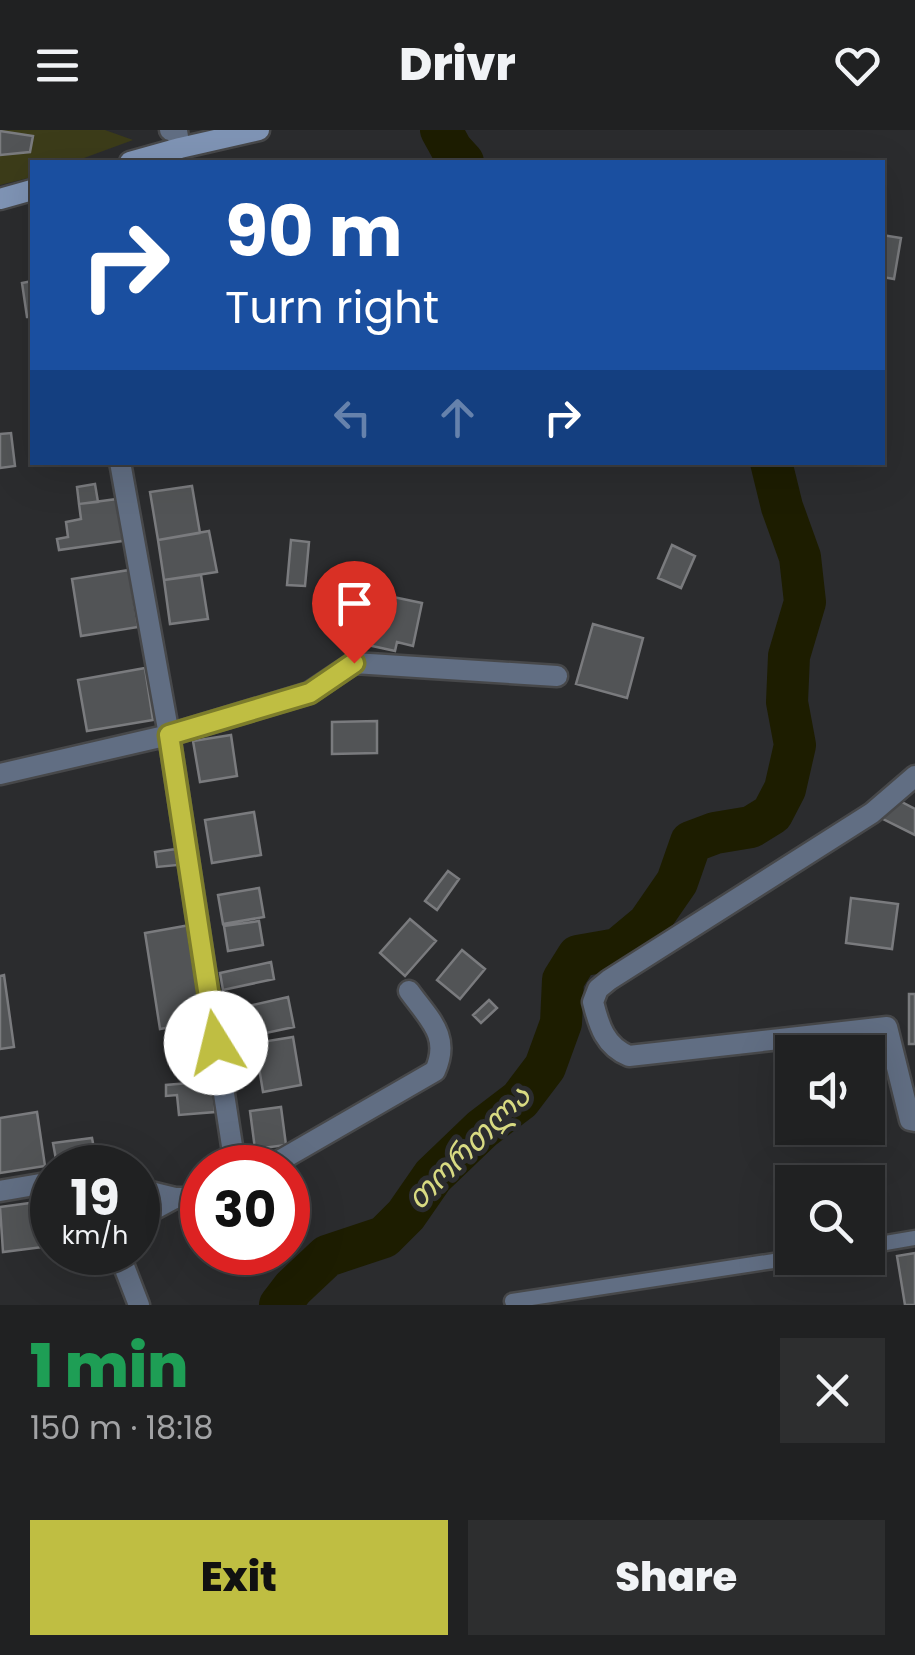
<!DOCTYPE html>
<meta charset="utf-8">
<style>
:root{--surface:#202122;--page:#2d2e2f;--text:#f1f3f6;--muted:#a2a3a5;--line:#3d3e40;--accent:#bfbe42}
body{margin:0;font-family:Poppins,"Noto Sans Georgian",sans-serif;background:var(--page);color:var(--text);height:100vh;display:flex;flex-direction:column;font-size:38px;white-space:nowrap}
*{box-sizing:border-box;margin:0}
p{font-size:32px;color:var(--muted)}
.icon{flex:none;width:55px;height:55px;fill:none;stroke:currentColor;stroke-width:2;stroke-linecap:round;stroke-linejoin:round}
.map{position:relative;height:1175px;overflow:hidden}
.panel{display:flex;flex-direction:column;background:var(--surface);flex:1}
.panel>*{flex:none}
.top-card{position:absolute;left:30px;top:30px;width:855px;height:305px;border-radius:0px;box-shadow:0 10px 40px #0002,0 0 0 2px var(--line);background:#1a4fa0;color:#fff;overflow:hidden}
.tools{position:absolute;left:775px;top:905px;display:grid;gap:20px}
.tools a{display:grid;place-items:center;width:110px;height:110px;border-radius:0px;background:var(--surface);box-shadow:0 10px 40px #0002,0 0 0 2px var(--line);font-size:50px}
.speed{position:absolute;left:30px;top:1015px;display:flex;gap:20px;font-size:50px;font-weight:700;text-align:center}
.speed>*{display:grid;place-content:center;width:130px;height:130px;border-radius:50%;background:var(--surface);box-shadow:0 10px 40px #0002,0 0 0 2px var(--line);line-height:1}
.speed small{font-size:25px;font-weight:400}
.speed .limit{border:15px solid #d22;background:#fff;color:#111}
.pin{position:absolute;display:grid;place-items:center;width:85px;height:85px;color:#fff;margin:-102px -42px;border-radius:50% 50% 50% 0;rotate:-45deg;box-shadow:0 0 10px #0007}
.pin .icon{rotate:45deg}
.me{position:absolute;width:110px;margin:-55px;rotate:351deg;stroke-linejoin:round;filter:drop-shadow(0 0 8px #0008)}
.turn{display:flex;align-items:center;gap:35px;height:210px;padding:0 30px;font-size:45px}
.turn .icon{width:130px;height:130px;stroke-width:2.5}
.turn b{display:block;font-size:70px;line-height:85px}
.lanes{display:flex;align-items:center;height:95px;padding:0 30px;background:#0003;justify-content:center;gap:50px;direction:ltr}
.lanes .off{opacity:.35}
.round{display:grid;place-items:center;flex:none;width:105px;height:105px;border-radius:0px;background:var(--page)}
.overview{display:flex;align-items:center;justify-content:space-between;height:170px;padding:0 30px}
h1{font-size:60px;font-weight:800;line-height:75px;color:#1e9e55}
.cta{display:flex;gap:20px;margin-top:auto;padding:20px 30px}
.cta a{flex:1;height:115px;border-radius:0px;background:var(--accent);color:#111;font-size:40px;font-weight:800;line-height:115px;text-align:center}
.cta a+a{background:var(--page);color:var(--text)}
header{display:flex;justify-content:space-between;align-items:center;height:130px;padding:0 30px;background:var(--surface);font-size:45px;font-weight:800}
.map>svg:first-child{display:block}
</style>
<header><svg class="icon" aria-label="menu" viewBox="0 0 24 24"><path d="M4 6h16M4 12h16M4 18h16"/></svg>Drivr<svg class="icon" aria-label="heart" viewBox="0 0 24 24"><path d="M12 20l-8-8c-3-5 5-10 8-4 3-6 11-1 8 4z"/></svg></header>
<div class="map">
<svg width="915" height="1175" viewBox="0 0 915 1175">
<rect width="100%" height="100%" fill="#2b2c2e"/>
<path fill="#3c3c19" d="M0 0H105L133 10 73 32H32V47L0 55Z"/>
<g fill="none" stroke-linecap="round" stroke-linejoin="round">
<path stroke="#1d1d00" stroke-width="42" d="M441 0 452 20 463 32
M280 1175 293 1158 327 1126 384 1107 406 1085 433 1046 482 999 520 970 545 937 561 893 563 850 578 826 618 819 648 794 677 752 691 712 715 703 751 697 772 684 785 659 795 615 787 572 789 526 805 472 800 427 782 377 771 332"/>
</g>
<path fill="#525456" stroke="#7a7b7e" stroke-width="2.5" d="M0 1 33 6 30 22 0 25Z
M882 105 901 108 894 149 882 147Z
M32 151V187H27L22 153Z
M11 303 15 336 0 338V304Z
M95 354 98 372 79 374 77 357Z
M192 356 200 403 158 410 150 362Z
M117 369 123 411 59 420 57 409 68 407 66 392 81 389 79 374Z
M209 401 217 442 164 450 158 410Z
M291 410 309 412 305 456 287 455Z
M672 415 695 426 681 458 658 448Z
M129 440 138 497 81 506 72 449Z
M201 445 208 489 170 494 164 450Z
M374 463 422 473 413 516 397 512 395 521 363 514Z
M593 494 643 508 627 568 576 554Z
M145 538 153 590 87 601 78 550Z
M377 591V623L332 624V592Z
M231 605 237 646 200 652 193 611Z
M898 670 915 679V705L879 687Z
M254 682 261 725 212 733 205 690Z
M176 719 178 735 157 737 155 722Z
M448 741 459 749 437 780 425 771Z
M259 758 264 787 223 794 218 765Z
M851 768 898 774 892 819 846 813Z
M410 789 436 811 405 846 380 823Z
M259 791 263 815 228 821 224 796Z
M190 795 205 891 160 899 145 803Z
M462 820 485 839 460 869 437 850Z
M271 832 274 849 223 860 220 843Z
M4 845 14 917 0 919V846Z
M909 864H915V914H909Z
M288 867 294 897 242 908 235 879Z
M489 870 497 878 481 893 473 885Z
M293 907 301 955 263 962 255 913Z
M212 951 215 982 179 985 177 965 166 966V955Z
M281 977 286 1015 255 1019 250 981Z
M37 982 45 1036 0 1043V988Z
M92 1008 96 1029 57 1035 53 1013Z
M45 1071 51 1116 3 1122 0 1077Z
M915 1123V1175H905L897 1126Z"/>
<g fill="none" stroke-linecap="round" stroke-linejoin="round">
<defs>
<path id="service" d="M868 1116 915 1108
M512 1171 793 1128"/>
<path id="minor" d="M170 0 177 1 180 18
M120 332 169 605 234 1029 229 1038
M0 644 169 605 309 563 354 533 557 546
M915 646 872 683 609 850 598 859 593 872C599 896 605 916 629 926L887 897 910 990 915 991
M267 1038 435 941C451 906 429 889 409 861
M138 1059 175 1068H202
M0 1061 52 1052
M138 1088 175 1068
M125 1122 122 1131 139 1175"/>
<path id="secondary" d="M130 32 180 18 259 0
M0 69 32 60"/>
</defs>
<use href="#service" stroke="#47484a" stroke-width="19"/>
<use href="#minor" stroke="#47484a" stroke-width="25"/>
<use href="#secondary" stroke="#47484a" stroke-width="25"/>
<use href="#service" stroke="#616e83" stroke-width="14"/>
<use href="#minor" stroke="#616e83" stroke-width="20"/>
<use href="#secondary" stroke="#7f94b5" stroke-width="20"/>
</g>
<g fill="none" stroke-linecap="round" stroke-linejoin="round">
<defs>
<path id="route" d="M216 913 169 605 310 563 354 533"/>
</defs>
<use href="#route" stroke="#7c7c2b" stroke-width="25"/>
<use href="#route" stroke="#bfbe42" stroke-width="18"/>
</g>
<g text-anchor="middle" stroke-width="10" stroke-linejoin="round" paint-order="stroke">
<g font-size="32" font-style="italic" fill="#d8da82" stroke="#2b2c2e">
<text transform="translate(468 1017) rotate(-45)" y="11">თორთლა</text>
</g>
</g>
</svg>
<div class="tools">
<a><svg class="icon" aria-label="sound" viewBox="0 0 24 24"><path d="M4 9h4l5-4v14l-5-4H4zM17 9q2 3 0 6"/></svg></a>
<a><svg class="icon" aria-label="search" viewBox="0 0 24 24"><circle cx="10" cy="10" r="6"/><path d="M15 15l6 6"/></svg></a>
</div>
<div class="speed"><div>19<small>km/h</small></div><div class="limit">30</div></div>
<div class="pin" style="left:354px;top:533px;background:#d93025"><svg class="icon" aria-label="arrive" viewBox="0 0 24 24"><path d="M6 21V4h12l-3 4 3 4H6"/></svg></div>
<svg class="me" style="left:216px;top:913px" viewBox="-20 -20 40 40"><circle r="19" fill="#fff"/><path d="M0-13L10 11 0 6-10 11z" fill="#bfbe42"/></svg>
<div class="top-card">
<div class="turn"><svg class="icon" aria-label="right" viewBox="0 0 24 24"><path d="M7 20v-9h11M14 6l5 5-5 5"/></svg><div><b>90 m</b>Turn right</div></div>
<div class="lanes"><svg class="icon off" aria-label="left" viewBox="0 0 24 24"><path d="M17 20v-9H6M10 6l-5 5 5 5"/></svg><svg class="icon off" aria-label="ahead" viewBox="0 0 24 24"><path d="M12 20V5M6 11l6-6 6 6"/></svg><svg class="icon" aria-label="right" viewBox="0 0 24 24"><path d="M7 20v-9h11M14 6l5 5-5 5"/></svg></div>
</div>
</div>
<section class="panel">
<div class="overview"><div><h1>1 min</h1><p>150 m · 18:18</p></div><a class="round"><svg class="icon" aria-label="close" viewBox="0 0 24 24"><path d="M6 6l12 12M18 6L6 18"/></svg></a></div>
<div class="cta"><a>Exit</a><a>Share</a></div>
</section>
